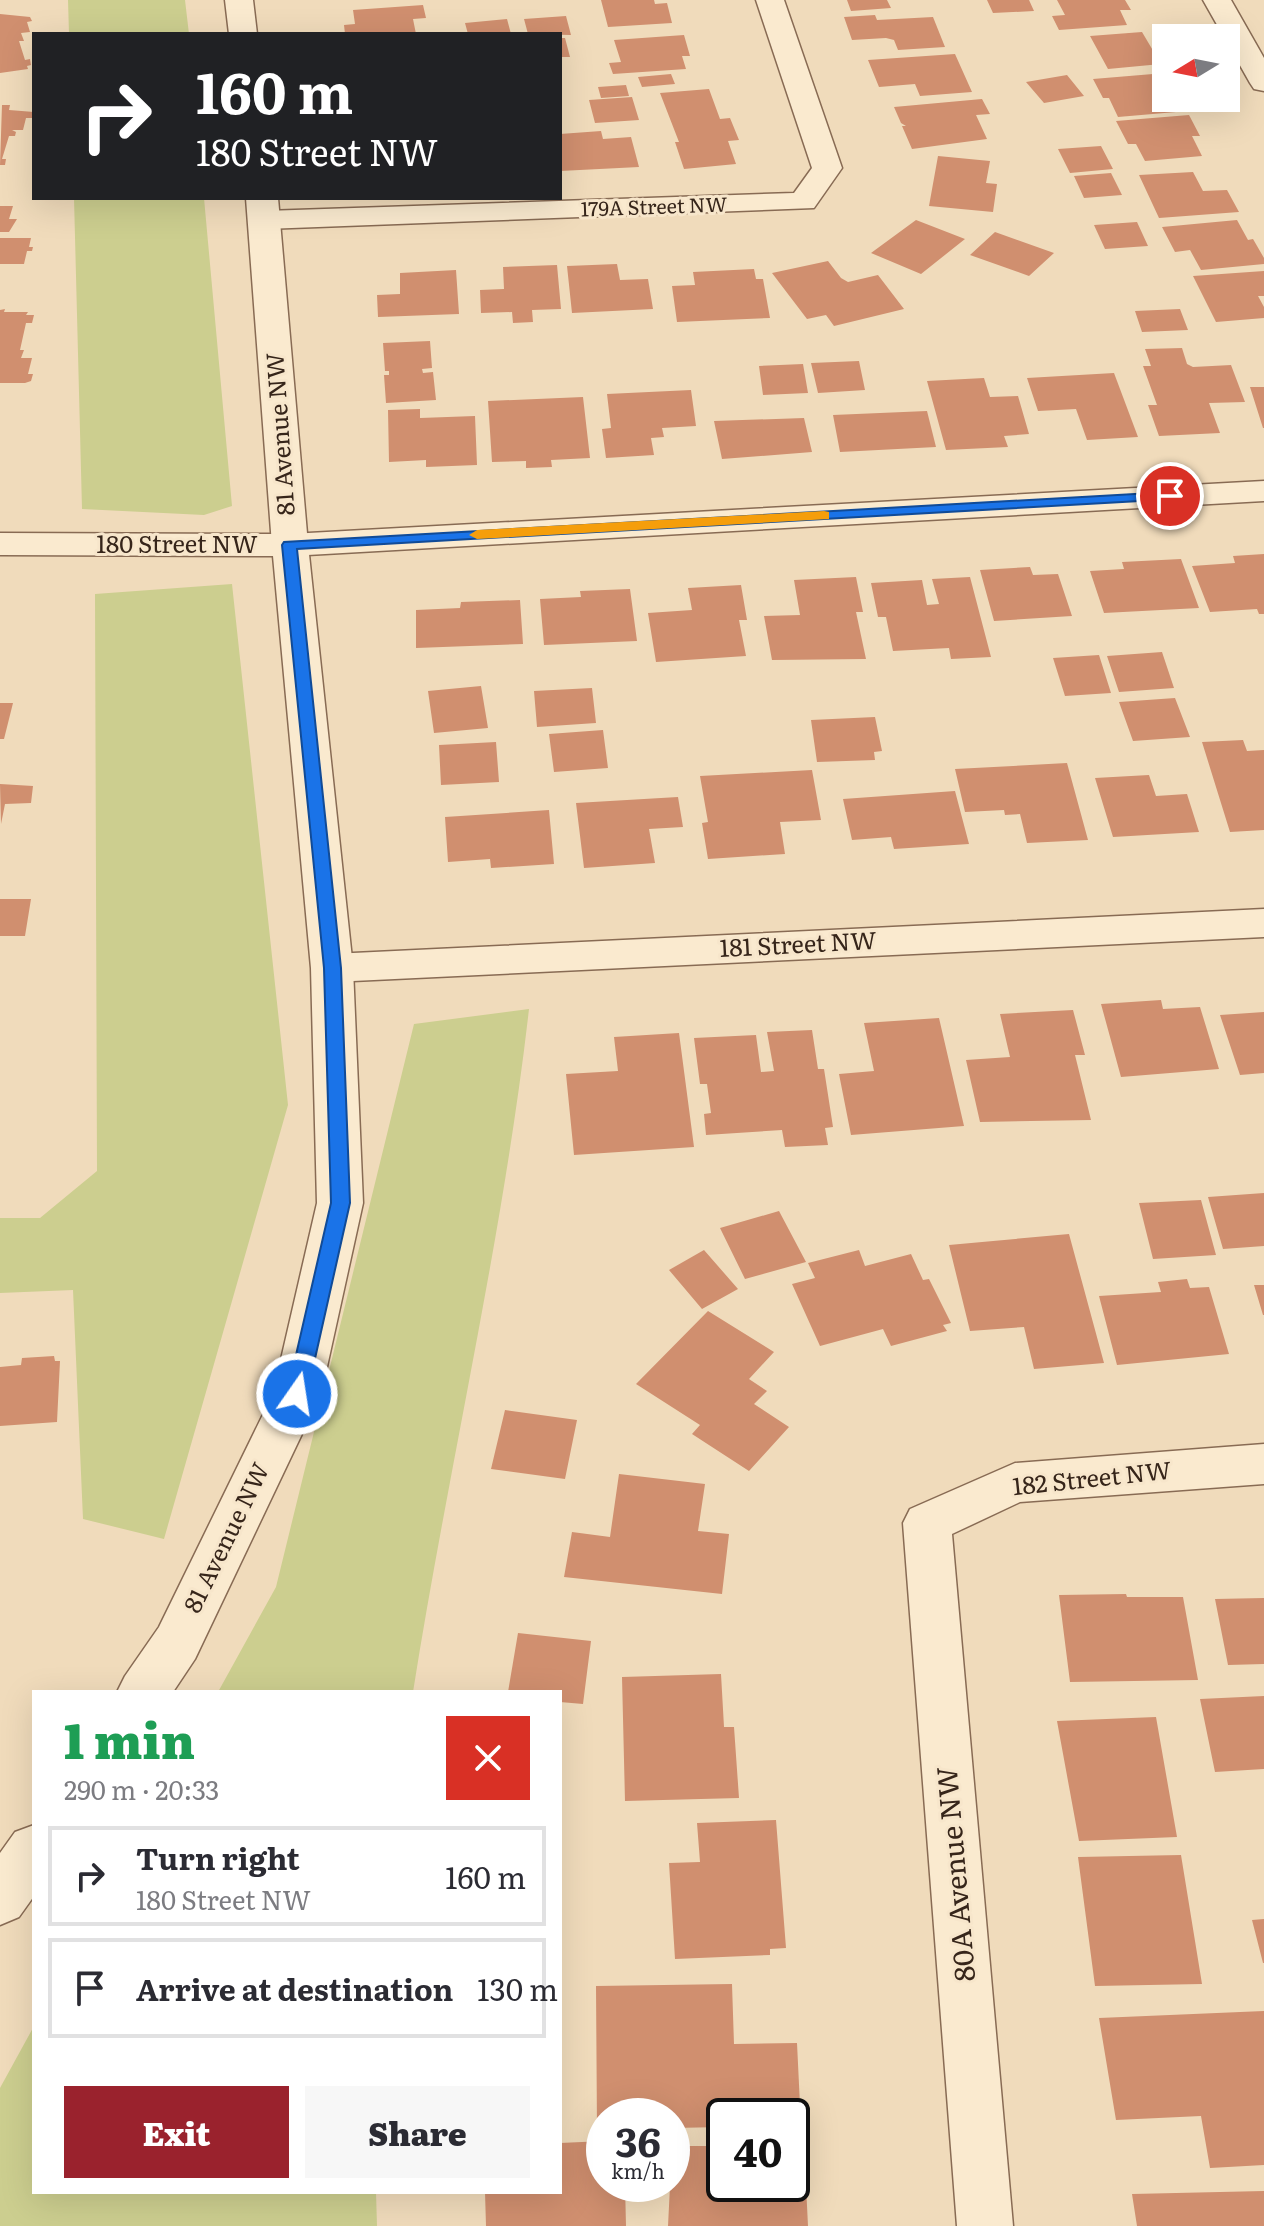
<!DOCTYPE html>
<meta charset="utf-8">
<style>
:root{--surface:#fff;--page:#f7f7f7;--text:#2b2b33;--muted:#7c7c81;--line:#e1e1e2;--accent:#9a222d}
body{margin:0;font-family:Literata,serif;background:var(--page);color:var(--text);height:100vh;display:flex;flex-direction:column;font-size:30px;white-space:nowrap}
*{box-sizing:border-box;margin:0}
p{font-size:26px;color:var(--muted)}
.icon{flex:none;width:44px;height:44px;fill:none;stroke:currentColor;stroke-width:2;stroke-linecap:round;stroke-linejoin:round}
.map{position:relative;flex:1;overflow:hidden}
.panel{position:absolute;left:32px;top:1690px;width:530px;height:504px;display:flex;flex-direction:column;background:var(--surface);border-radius:0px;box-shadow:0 8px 32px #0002}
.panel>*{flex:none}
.hud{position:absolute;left:32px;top:32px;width:530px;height:168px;border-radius:0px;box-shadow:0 8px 32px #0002;background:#202124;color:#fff;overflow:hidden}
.needle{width:52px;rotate:260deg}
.tools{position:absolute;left:1152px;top:24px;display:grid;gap:16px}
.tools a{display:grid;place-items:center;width:88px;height:88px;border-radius:0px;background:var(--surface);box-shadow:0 8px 32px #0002;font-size:40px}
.speed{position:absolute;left:586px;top:2098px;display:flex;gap:16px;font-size:40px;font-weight:700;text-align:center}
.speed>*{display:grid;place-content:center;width:104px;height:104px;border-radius:50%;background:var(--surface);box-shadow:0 8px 32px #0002;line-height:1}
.speed small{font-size:20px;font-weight:400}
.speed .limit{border:4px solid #111;border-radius:12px;background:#fff;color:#111}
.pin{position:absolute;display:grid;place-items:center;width:68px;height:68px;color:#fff;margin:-34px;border:4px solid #fff;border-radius:50%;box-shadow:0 2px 8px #0007}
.me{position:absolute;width:88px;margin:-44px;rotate:13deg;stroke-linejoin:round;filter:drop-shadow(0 0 6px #0008)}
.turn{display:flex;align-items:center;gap:28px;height:168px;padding:0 32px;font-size:36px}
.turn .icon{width:104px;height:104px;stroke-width:2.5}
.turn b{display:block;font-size:56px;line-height:68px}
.round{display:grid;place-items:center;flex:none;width:84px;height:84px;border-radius:0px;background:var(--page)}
.overview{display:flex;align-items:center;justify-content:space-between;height:136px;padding:0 32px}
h1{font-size:48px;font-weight:800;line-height:60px;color:#1e9e55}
.button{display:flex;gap:16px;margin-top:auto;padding:16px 32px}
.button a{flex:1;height:92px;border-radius:0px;background:var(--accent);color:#fff;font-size:32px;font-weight:800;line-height:92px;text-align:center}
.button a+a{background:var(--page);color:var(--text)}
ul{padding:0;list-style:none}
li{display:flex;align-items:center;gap:24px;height:100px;margin:0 16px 12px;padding:0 16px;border:4px solid var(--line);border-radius:0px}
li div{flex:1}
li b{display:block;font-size:30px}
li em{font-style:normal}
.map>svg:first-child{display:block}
</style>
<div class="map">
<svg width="1264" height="2226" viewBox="0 0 1264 2226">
<rect width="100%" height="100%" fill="#f0dbbb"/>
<path fill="#ccce8f" d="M68 0H185L189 34H69Z
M74 198H204L232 506 204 515 82 509Z
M232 584 288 1105 164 1539 83 1519 73 1290 0 1293V1218H40L97 1171 95 594Z
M529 1009C503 1238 449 1464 413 1692H218L276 1587 414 1024Z
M34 2026V2192H376L377 2226H0V2088Z"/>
<path fill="#d08f6f" d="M601 0H654L655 4 667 3 672 23 608 27Z
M847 0H887L891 8 851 11Z
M987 0H1029L1034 11 993 13Z
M1057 0H1125L1131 10H1120L1127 25 1059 30 1052 16 1065 15Z
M423 5 426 18 413 19 416 34H345L344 25 355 24 353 10Z
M0 14 30 17 32 21 27 22 30 32 21 33 24 41H19L25 60 30 59 31 65 27 66 28 69 0 73Z
M875 15 877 20 933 17 945 47 898 50 894 40 886 38 852 40 844 17Z
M566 16 571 35 528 34 524 19Z
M507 19 511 34H468L465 23Z
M1142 32 1161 64 1108 69 1090 36Z
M684 35 690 56H682L686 69 613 74 609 63 621 62 614 40Z
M560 38H565L570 57H560Z
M955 54 972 92 920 96 915 84 879 87 868 60Z
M1165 73 1166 98 1176 112 1118 117 1109 98H1103L1093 79Z
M671 74 675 84 642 87 638 77Z
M1067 75 1084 96 1044 103 1026 82Z
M626 85 629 96 601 98 598 87Z
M709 89 720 119 730 118 739 140 728 141 736 164 684 169 675 142H679L660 93Z
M632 97 639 120 595 123 589 100Z
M982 99 990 114 976 115 987 139 912 149 902 126H906L901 123 894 107Z
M2 105H10L9 110 34 112 32 118H26L23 130H12L16 132 15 136H9L2 159H6L5 165H0Z
M1189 115 1200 136H1192L1202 156 1145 161 1136 144H1128L1116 121Z
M601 131 603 139 631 137 639 167 560 171V134Z
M1101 146 1113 169 1070 173 1058 149Z
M938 156 990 161 986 183 997 184 993 212 929 206Z
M1193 172 1203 191 1227 190 1239 212 1159 218 1139 175Z
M1111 173 1122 195 1084 198 1074 176Z
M0 206H13L9 219H17L9 232H0Z
M916 220 965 239 921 274 871 253Z
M1237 220 1248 240 1253 239 1264 258V264L1201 270 1190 250 1175 252 1162 227Z
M1137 222 1148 246 1105 249 1094 225Z
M995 232 1054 253 1029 276 970 255Z
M0 238H31L29 247H33L32 251H27L24 264H0Z
M828 261 841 278 848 282 878 275 904 309 834 326 826 315 807 319 772 273Z
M617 264 620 280 648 279 653 309 572 313 567 266Z
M557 265 561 309 532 310 533 322 513 323 512 312 481 313 480 290 504 289 503 267Z
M754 269 756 279H763L770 318 677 322 672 286 695 285 693 272Z
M456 270 459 314 378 317 377 295 400 294V273Z
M1264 271V296H1258L1264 307V318L1216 322 1193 276Z
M5 309 4 312H28L26 315H34L32 323H26L20 350H24L21 358H32L28 374H33L31 381 25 383H0V310Z
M1180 309 1188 330 1142 332 1135 311Z
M430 341 432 368 422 369 423 373 433 372 436 400 386 403 384 375H389V371H385L383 343Z
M1182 348 1187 364 1193 367 1231 365 1245 402 1209 403 1220 433 1159 436 1148 405H1157L1143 366H1151L1145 349Z
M859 361 865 390 818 393 811 363Z
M803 364 808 393 763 395 759 366Z
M1114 373 1138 437 1087 440 1076 409 1038 411 1027 378Z
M984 378 990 397 1018 396 1029 434 1004 436 1008 447 946 450 927 381Z
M1250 387H1264V428H1263Z
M691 390 696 426 662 428 664 437 651 438 654 455 606 458 602 429 611 428 607 394Z
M583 397 590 458 551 460 552 467 526 468V461L492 462 488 401Z
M420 409V418L475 416 477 465 426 467V460L389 462 388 410Z
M927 411 936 447 840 452 833 415Z
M804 418 812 452 722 459 714 421Z
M1264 554V614H1259L1257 609 1210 612 1192 566 1235 563 1233 556Z
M1181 559 1199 608 1104 613 1090 571 1124 569 1122 562Z
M1030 567 1033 575 1058 574 1072 616 994 621 980 570Z
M856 577 863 612H856L866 659 772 660 764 616 800 615 794 580Z
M970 577 991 657 951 659 949 648 893 651 886 617H878L871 583 922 580 927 605 939 604 932 579Z
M741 585 747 620H739L746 656 656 662 648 613 692 610 688 588Z
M630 589 637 641 544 645 540 599 581 597 580 591Z
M520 600 523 644 416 648V610L460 608 461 602Z
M1162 652 1174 688 1119 692 1107 656Z
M1099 655 1111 693 1065 696 1053 658Z
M481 686 488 728 434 733 428 691Z
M592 688 596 723 537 727 534 691Z
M1175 698 1190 737 1133 741 1119 702Z
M0 703H13L4 739H0Z
M875 717 882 751 874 752 875 760 817 762 811 720Z
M603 730 608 768 554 772 549 734Z
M1243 740 1247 751 1264 750V830L1230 832 1202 742Z
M496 742 499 782 441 785 439 745Z
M1067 763 1088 840 1027 843 1020 814 1005 815 1004 810 965 812 955 769Z
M812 770 821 820 780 822 785 854 708 859 702 823 708 822 700 776Z
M1149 775 1156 796 1187 794 1199 832 1113 837 1095 778Z
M0 784 33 786 31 803 5 804 1 824Z
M955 791 969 844 894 849 891 837 852 840 843 799Z
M678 797 683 827 649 829 655 863 584 868 576 803Z
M549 810 554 864 491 868 490 859 448 862 445 817Z
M0 899H31L25 936H0Z
M1161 1000 1163 1009 1200 1007 1219 1069 1121 1077 1101 1004Z
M1073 1010 1085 1055H1075L1091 1120 980 1122 966 1060 1010 1057 1000 1014Z
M1264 1012V1073L1240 1075 1220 1015Z
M939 1018 964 1126 851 1135 839 1074 874 1071 864 1023Z
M812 1030 818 1069H824L833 1127 825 1128 828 1145 785 1147 782 1130 706 1135 704 1114 711 1113 707 1084H700L694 1038 756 1035 761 1072 774 1071 767 1032Z
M679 1033 694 1147 574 1155 566 1074 618 1071 614 1037Z
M1264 1193V1246L1223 1249 1208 1197Z
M1201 1200 1216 1255 1153 1259 1139 1203Z
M779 1211 806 1262 745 1279 720 1228Z
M1069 1234 1104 1363 1034 1369 1024 1327 970 1331 949 1245Z
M704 1250 738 1289 702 1309 669 1270Z
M859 1250 865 1266 911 1254 923 1280 929 1279 951 1323 943 1325 947 1331 891 1346 883 1329 820 1346 792 1284 815 1278 808 1263Z
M1187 1279 1190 1288 1209 1287 1229 1354 1117 1365 1099 1296 1161 1292 1158 1282Z
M1254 1285H1264V1315H1263Z
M708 1311 774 1352 749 1379 767 1391 754 1404 789 1427 749 1471 692 1434 700 1425 636 1384Z
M54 1356 55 1361H60L57 1422 0 1426V1367L21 1365 22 1358Z
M505 1410 577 1420 565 1479 491 1469Z
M619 1474 705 1484 698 1531 729 1534 722 1594 564 1577 572 1532 610 1537Z
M1126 1594 1127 1597H1183L1198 1680 1070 1682 1059 1595Z
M1264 1598V1664L1228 1665 1215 1599Z
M518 1633 591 1641 583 1704 560 1702V1692H508Z
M721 1674 724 1727H734L739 1798 625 1801 622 1677Z
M1264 1696V1769L1215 1772 1200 1699Z
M1156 1717 1177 1837 1079 1841 1057 1721Z
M776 1820 786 1948 770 1949V1955L675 1959 669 1863 700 1862 697 1823Z
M1181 1855 1202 1984 1095 1986 1078 1857Z
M1264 1919V1963H1263L1252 1920Z
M732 1984 734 2044 797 2043 801 2126H792V2116H724V2127L672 2128V2116H604V2129H597L596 1986Z
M1264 2011V2165L1210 2168 1201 2116 1116 2120 1099 2018Z
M604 2141V2184H625L626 2226H486L485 2192H560V2143Z
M792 2145H804L808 2226H668L672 2146H724V2184H792Z
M1264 2191V2226H1137L1132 2194Z"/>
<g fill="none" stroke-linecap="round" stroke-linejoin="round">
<defs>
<path id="minor" d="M756 0H784L842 168 814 208 265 229 254 226 250 220 254 214 265 211 794 193 812 168Z
M1203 0H1231L1264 58V91L1254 89 1250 83Z
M1264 481V501L290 556 0 555V533L290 534Z
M1264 909V937L332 982 318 978 312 968 318 958 332 954Z
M1264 1444V1484L1020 1502 952 1534 1013 2226H957L903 1523 910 1509 1015 1463Z"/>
<path id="tertiary" d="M225 0H253L257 34H229Z
M246 198H278L308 545 353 968 363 1203 321 1394 195 1659 173 1692H117L125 1676 159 1627 273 1394 317 1203 311 968 272 545Z
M34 1825V1896L19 1917 0 1925V1853L15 1832Z"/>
</defs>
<use href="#minor" stroke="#886b54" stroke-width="3"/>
<use href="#tertiary" stroke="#886b54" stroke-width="3"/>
<use href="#minor" fill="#faeacf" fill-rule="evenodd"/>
<use href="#tertiary" fill="#faeacf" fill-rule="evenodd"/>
</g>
<path fill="#1a73e8" stroke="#114b97" stroke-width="2" d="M1170 492 1177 496 1175 499 297 549 341 968 350 1203 307 1394 304 1399H290L287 1394 331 1203 324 968 282 545 284 542Z"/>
<path fill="#f59e0b" d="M824 511 829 512V519L477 539 469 535 477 530Z"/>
<g text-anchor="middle" stroke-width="6" stroke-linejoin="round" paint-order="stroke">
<g font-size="20" fill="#36251a" stroke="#f7e6cb">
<text transform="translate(654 207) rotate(-2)" y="7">179A Street NW</text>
</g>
<g font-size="24" fill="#36251a" stroke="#f7e6cb">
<text transform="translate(281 434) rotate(-94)" y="8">81 Avenue NW</text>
<text x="177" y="553">180 Street NW</text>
<text transform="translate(798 945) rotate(-3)" y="8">181 Street NW</text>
<text transform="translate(1092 1479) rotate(-6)" y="8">182 Street NW</text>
<text transform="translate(227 1538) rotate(-64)" y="8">81 Avenue NW</text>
</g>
<g font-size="28" fill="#36251a" stroke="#f7e6cb">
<text transform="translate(956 1874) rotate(-95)" y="10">80A Avenue NW</text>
</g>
</g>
</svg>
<div class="tools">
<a><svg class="needle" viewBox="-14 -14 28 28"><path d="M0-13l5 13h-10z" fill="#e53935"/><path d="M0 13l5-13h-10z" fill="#7c7c81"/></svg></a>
</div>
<div class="speed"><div>36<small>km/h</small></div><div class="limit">40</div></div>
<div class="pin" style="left:1170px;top:496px;background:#d93025"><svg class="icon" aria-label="arrive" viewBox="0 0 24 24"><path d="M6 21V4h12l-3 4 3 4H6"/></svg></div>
<svg class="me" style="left:297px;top:1394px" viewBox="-20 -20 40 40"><circle r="17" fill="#1a73e8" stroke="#fff" stroke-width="3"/><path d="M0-11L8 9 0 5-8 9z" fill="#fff"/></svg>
<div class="hud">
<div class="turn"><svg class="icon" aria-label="right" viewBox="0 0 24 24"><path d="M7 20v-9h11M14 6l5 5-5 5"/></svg><div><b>160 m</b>180 Street NW</div></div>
</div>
<section class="panel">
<div class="overview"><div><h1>1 min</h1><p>290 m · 20:33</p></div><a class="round" style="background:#d93025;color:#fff"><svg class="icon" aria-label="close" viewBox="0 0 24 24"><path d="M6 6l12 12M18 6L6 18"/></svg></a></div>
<ul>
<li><svg class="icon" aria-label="right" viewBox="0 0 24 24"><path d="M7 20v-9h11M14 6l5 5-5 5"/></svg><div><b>Turn right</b><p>180 Street NW</p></div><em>160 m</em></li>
<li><svg class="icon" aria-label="arrive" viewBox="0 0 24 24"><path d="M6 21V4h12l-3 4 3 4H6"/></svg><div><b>Arrive at destination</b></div><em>130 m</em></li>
</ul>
<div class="button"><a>Exit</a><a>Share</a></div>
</section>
</div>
